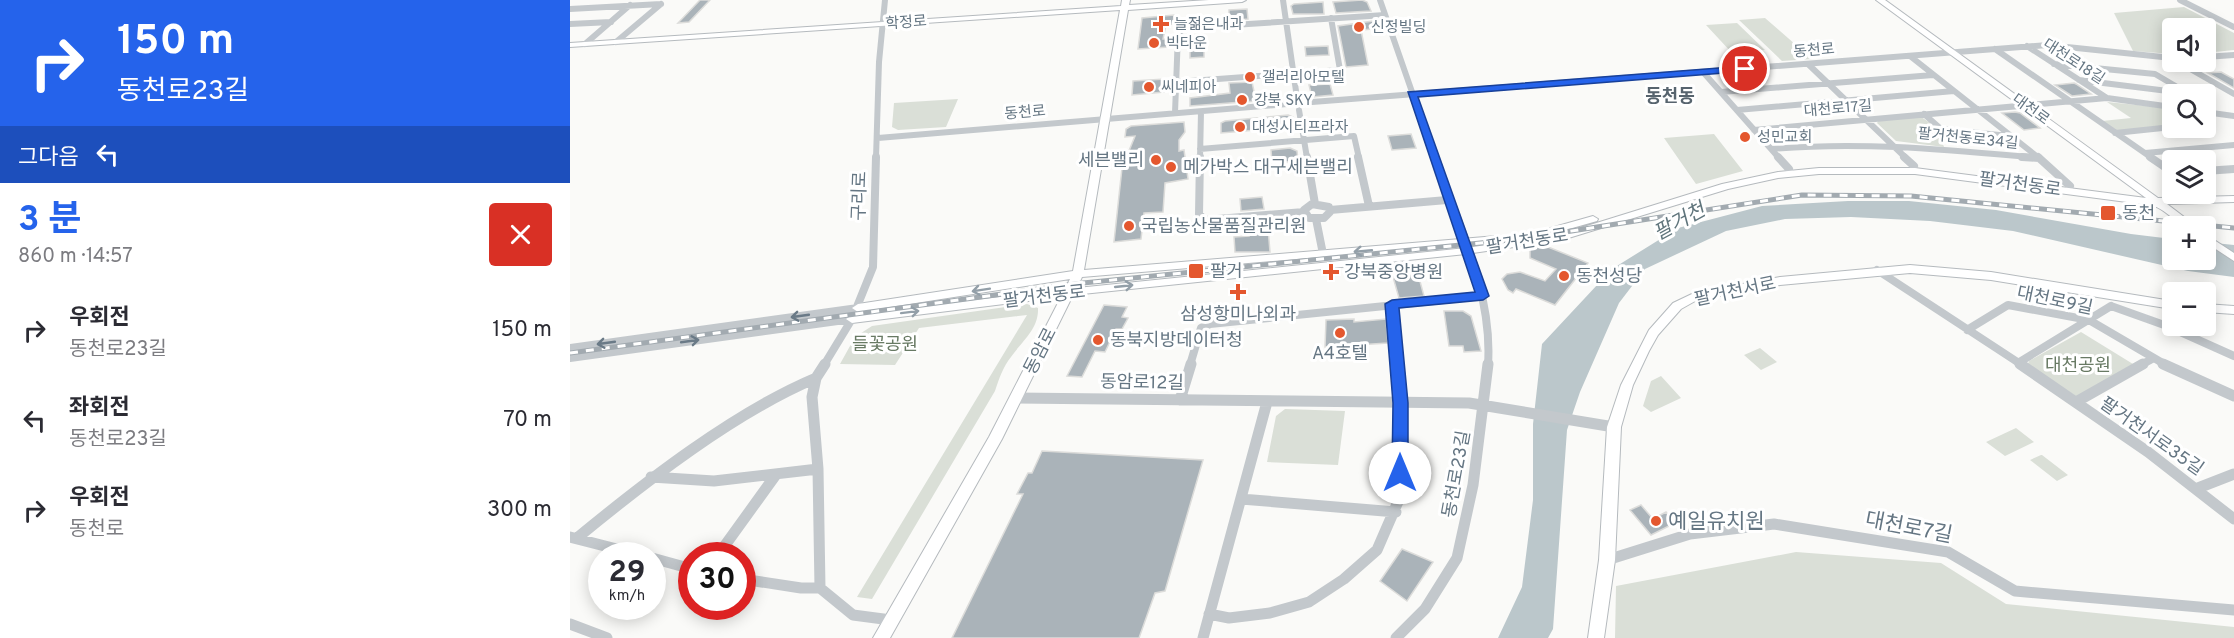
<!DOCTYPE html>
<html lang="ko">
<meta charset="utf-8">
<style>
:root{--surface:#fff;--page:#f7f7f7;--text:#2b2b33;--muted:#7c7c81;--accent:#2563eb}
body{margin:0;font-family:Overpass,"Noto Sans KR",sans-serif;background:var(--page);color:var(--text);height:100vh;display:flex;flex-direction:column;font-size:22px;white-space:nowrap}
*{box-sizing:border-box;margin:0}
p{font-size:20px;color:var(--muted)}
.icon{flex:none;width:33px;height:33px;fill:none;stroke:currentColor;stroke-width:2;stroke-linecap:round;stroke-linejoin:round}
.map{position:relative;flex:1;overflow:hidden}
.panel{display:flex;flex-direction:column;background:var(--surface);width:570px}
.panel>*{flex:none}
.banner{background:#2563eb;color:#fff;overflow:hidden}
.buttons{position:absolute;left:1592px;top:18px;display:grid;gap:12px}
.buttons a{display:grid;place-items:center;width:54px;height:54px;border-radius:6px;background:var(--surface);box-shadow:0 3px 15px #0003;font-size:30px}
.speed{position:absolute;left:18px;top:542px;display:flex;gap:12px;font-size:30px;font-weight:700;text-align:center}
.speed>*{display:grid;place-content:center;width:78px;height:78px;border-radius:50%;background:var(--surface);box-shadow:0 3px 15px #0003;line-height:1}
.speed small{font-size:15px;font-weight:400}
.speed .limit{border:9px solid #d22;background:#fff;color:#111}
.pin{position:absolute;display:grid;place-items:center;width:51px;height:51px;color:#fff;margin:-26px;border:3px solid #fff;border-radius:50%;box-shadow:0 2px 6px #0007}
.me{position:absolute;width:66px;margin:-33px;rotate:0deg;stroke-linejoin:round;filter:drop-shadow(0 0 4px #0008)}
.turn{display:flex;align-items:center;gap:21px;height:126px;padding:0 18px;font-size:27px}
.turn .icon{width:78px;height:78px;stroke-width:2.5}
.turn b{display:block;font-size:42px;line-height:51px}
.then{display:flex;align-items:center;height:57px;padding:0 18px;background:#0003;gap:12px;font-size:22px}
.round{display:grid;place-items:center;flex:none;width:63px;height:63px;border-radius:6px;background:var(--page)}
.summary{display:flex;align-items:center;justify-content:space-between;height:102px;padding:0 18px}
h1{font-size:36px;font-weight:700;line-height:45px;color:var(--accent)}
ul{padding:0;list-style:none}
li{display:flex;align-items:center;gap:18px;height:90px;padding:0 18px}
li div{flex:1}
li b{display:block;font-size:22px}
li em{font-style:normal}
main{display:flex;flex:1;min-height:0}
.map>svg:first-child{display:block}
</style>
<main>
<section class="panel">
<div class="banner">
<div class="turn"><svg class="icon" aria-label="right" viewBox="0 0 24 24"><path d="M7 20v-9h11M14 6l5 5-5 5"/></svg><div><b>150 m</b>동천로23길</div></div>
<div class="then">그다음<svg class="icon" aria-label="left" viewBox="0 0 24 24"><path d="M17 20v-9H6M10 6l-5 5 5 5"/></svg></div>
</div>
<div class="summary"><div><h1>3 분</h1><p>860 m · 14:57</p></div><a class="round" style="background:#d93025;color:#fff"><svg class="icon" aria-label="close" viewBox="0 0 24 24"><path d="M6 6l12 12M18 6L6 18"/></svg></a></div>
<ul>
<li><svg class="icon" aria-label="right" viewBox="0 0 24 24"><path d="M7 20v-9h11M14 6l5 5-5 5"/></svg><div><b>우회전</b><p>동천로23길</p></div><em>150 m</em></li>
<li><svg class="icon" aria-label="left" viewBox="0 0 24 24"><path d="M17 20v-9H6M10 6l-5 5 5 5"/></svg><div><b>좌회전</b><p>동천로23길</p></div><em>70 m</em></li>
<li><svg class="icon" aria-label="right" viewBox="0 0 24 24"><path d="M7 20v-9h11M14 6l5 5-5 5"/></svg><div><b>우회전</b><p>동천로</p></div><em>300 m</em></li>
</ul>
</section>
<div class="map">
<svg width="1664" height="638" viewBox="0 0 1664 638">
<rect width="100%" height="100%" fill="#fafaf8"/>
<path fill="#dadfd7" d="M1614 7 1664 33V50L1635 53V28H1602V54L1563 51 1544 13Z
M1195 18 1242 59 1212 61 1169 20Z
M1167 23 1195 50 1162 53 1136 25Z
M388 99 376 127 328 130 322 127 324 103Z
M1537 102 1598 108 1602 111V125L1546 131 1532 121 1561 118Z
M1350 116 1367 128 1374 147 1326 141 1307 123 1309 120Z
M1144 134 1173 171 1126 184 1094 138Z
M457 304 468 308C469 329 452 341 441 357 433 367 429 379 425 391L302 599 287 597 457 315 349 328 325 365 270 364 285 337 302 326Z
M1511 332 1563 364 1507 397 1458 364 1459 361Z
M1190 348 1207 362 1191 370 1174 355Z
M1091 376 1111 398 1081 412 1073 406 1081 381Z
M715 409 775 411 768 465 697 462 706 416Z
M1446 428 1464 442 1435 456 1416 442Z
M1471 455H1472L1498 475 1487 481 1460 460Z
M1226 552 1371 563 1436 604 1664 627V638H1045L1046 586Z"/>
<path fill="#bbc7cb" d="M1278 201H1339L1426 210 1561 234 1602 239V260H1635V242L1664 245V277L1618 271 1443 231 1360 221 1281 217 1215 219 1156 231 1075 269 1049 303 1010 392 997 430 983 629 978 638H928L952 587 963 500V424L972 344 1042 269 1108 228 1192 206Z"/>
<path fill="#aab3b9" stroke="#dcdcda" stroke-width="1.5" d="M130 0H140L119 22 108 23Z
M792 0 797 2 801 11 766 13 763 2Z
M753 2 754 14H723L721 6 724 4Z
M677 9 678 19 659 20V10Z
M604 15 603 24 596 25 593 39H600L599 47 568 49 572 18Z
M803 21 813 25 814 28 791 30 798 65 776 67 768 26Z
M634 46V57L620 58V47Z
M758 46 759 55 736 56 735 47Z
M1651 72 1664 79V88L1638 73Z
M595 79 594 92 562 95 563 81Z
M682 82 686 101 620 106V98L660 93 659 83Z
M1504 83 1506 84 1521 94 1502 96 1485 85Z
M760 84 763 95 742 97 739 85Z
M1445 112 1450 113 1470 128 1454 130 1432 113Z
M718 115 723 117 724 127 651 133V123L655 121Z
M614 122 615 132 609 140V151L614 150 618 179 595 183 593 212 574 213 571 239 544 242 552 168 565 136 555 137 556 129 561 126Z
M841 134 846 148 822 150 818 136Z
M720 148 727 151 728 161 702 163 701 150Z
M692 197 694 209 671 211 670 199Z
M698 228 700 252H665L664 237 679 236 678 231Z
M973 245 1018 263 985 305 946 289 943 293 938 290 932 279 937 274 950 272 975 281 986 269 960 258V249Z
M848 274 854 296 829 298 823 277Z
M534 305 557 307 552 317 558 318 552 329H546L535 352 525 351 512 377 497 376Z
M874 311H893L901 316 911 351 894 352 893 346H879Z
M784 319V322L816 319 818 343 755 347 756 320Z
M472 451 633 460 595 591 585 593 569 638H382L453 494H447L458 473H462Z
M1071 505 1083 519 1096 512 1105 523 1081 535 1060 510Z
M832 549 863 562 837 601 810 581Z"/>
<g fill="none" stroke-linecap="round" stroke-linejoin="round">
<defs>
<path id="major" d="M552 0H560L559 5 639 0H676L672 2 558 10 514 270 927 236 932 239 927 242 512 277 507 288 896 248 991 234 1152 184 1208 172 1249 168H1345L1576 198 1306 0H1315L1588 198 1664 196V202L1597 204 1626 226C1602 228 1598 204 1572 204L1345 174H1249L1208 178 1158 189 992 240 896 254 503 295 432 439 320 638H303L419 437 491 297 282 323 276 319 282 315 495 289 500 279 288 312 282 308 288 304 503 271 550 10 0 47V43L551 6Z
M1023 216 1028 219 1027 221 974 236 969 233 970 231Z
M1635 234 1664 253V261L1635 242Z
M1340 265 1421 272 1602 301V309L1421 280 1340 273 1210 285 1127 300 1111 309 1088 335 1079 351 1063 385 1051 427 1045 560 1034 638H1018L1029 560 1037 427 1051 385 1079 330 1103 303 1124 293 1210 277Z
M1635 304 1664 306V314L1635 312Z"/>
</defs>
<use href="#major" stroke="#b5babe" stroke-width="2"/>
<path stroke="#c3c8cc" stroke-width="6" d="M713 0 727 98
M810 0 865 158
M1610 0 1664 27
M0 9 91 4
M0 24 41 22
M46 42 91 4
M15 44 60 5
M1457 46 1537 98
M1425 49 1582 158
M1340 56 1469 158
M1635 57 1664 55
M1608 62 1664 94
M1238 64 1336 158
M1484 64 1585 74 1619 94
M1133 72 1209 158
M1509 80 1614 93
M607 82 770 70 761 18
M1151 92 1363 75
M742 102 1478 45 1602 58
M729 110 737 158
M1167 110 1384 91
M1635 112 1664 116
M605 113 608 33 616 28 815 15
M1354 114 1371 129 1439 136
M1184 130 1537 98 1602 107
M1545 133 1602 127
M308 138 717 104
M630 149 784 136 789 158
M1202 149C1292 141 1379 150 1469 158
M1575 153 1664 145
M306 158 309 62 315 0
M630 158 631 112"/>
<path stroke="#c3c8cc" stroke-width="8" d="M630 157 629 214 635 220 734 212
M737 157 745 204
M788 157 799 206
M864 157C888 223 923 293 918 365
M1208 157 1219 169
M1334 157 1344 166
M1452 157 1469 158
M1468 157 1500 186
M1580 157 1602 172
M1635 171 1664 169
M742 204 759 207 760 212 754 218H739L734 210Z
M760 210 877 200
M746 219 753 254
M1307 270 1452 365
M822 304 827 365
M1541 306 1597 326 1664 356
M1397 330 1438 305 1519 320 1596 365
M0 348 288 308
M0 358 282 319
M1448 363 1541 306
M254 365 282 319 303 267 306 157
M620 365 631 328 640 324 913 296
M1571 365 1582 359"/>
<path stroke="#c3c8cc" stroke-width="11" d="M255 364 246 378 242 397 248 469 250 588 283 615 321 620
M1450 364 1578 452 1664 519
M1593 364 1664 396
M446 398 899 403 1044 427
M610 400 621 364
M1506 402 1573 364
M81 477 144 481 248 469
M1628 488 1664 474
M671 499 826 512
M0 537 70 555
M7 538C75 482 165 412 246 378
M148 555 205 476
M82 558 122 569
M1037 560 1120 534 1204 524 1378 552 1445 591 1664 610
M172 579 231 588H250
M639 614 659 618 700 613 739 602 774 579 807 550 830 497V403L827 364
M0 624 37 638
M633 638 697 402
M826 638 855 609 887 558 903 485 918 364"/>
<use href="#major" fill="#fff" fill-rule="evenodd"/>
<defs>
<path id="rail" d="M0 353 513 283 950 239 1232 195 1341 196 1664 228"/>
</defs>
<use href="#rail" stroke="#a2aab0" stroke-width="5"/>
<use href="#rail" stroke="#fff" stroke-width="3" stroke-dasharray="8" stroke-linecap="butt"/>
</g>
<defs><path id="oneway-shaft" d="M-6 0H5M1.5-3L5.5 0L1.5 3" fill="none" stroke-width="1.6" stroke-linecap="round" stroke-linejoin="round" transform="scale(1.5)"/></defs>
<g stroke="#939fa8">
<use href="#oneway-shaft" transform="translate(793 251) rotate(175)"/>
<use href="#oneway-shaft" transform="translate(554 286) rotate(-6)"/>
<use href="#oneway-shaft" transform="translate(411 290) rotate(171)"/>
<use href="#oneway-shaft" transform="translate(340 312) rotate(-7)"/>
</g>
<g stroke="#6a7a87">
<use href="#oneway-shaft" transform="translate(230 316) rotate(172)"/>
<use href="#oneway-shaft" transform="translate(120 341) rotate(-8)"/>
<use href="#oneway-shaft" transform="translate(36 343) rotate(172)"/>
</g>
<path fill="#2563eb" stroke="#184099" stroke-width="1.5" d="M1175 66 1179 67V71L848 97 919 296 913 300 829 308 838 403V473L830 480 825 478 822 473 823 403 815 304 822 300 905 292 838 92Z"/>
<g fill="#e4572e" stroke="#fff" stroke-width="2">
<path d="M588 15h6v6h6v6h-6v6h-6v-6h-6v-6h6z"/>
<circle cx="789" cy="27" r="6"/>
<circle cx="584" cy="43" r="6"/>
<circle cx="680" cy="77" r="6"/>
<circle cx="579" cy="87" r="6"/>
<circle cx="672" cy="100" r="6"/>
<circle cx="670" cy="127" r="6"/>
<circle cx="1175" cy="137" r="6"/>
<circle cx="586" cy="160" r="6"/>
<circle cx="601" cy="167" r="6"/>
<rect x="1530" y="205" width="16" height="16" rx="3"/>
<circle cx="559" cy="226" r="6"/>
<rect x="618" y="263" width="16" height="16" rx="3"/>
<path d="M758 263h6v6h6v6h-6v6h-6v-6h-6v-6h6z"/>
<circle cx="994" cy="276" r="6"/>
<path d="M665 283h6v6h6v6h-6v6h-6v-6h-6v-6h6z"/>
<circle cx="770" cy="333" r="6"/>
<circle cx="528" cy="340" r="6"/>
<circle cx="1086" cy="521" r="6"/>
</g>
<g text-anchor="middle" stroke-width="6" stroke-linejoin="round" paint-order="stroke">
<g font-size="15" fill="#657683" stroke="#fff">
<text transform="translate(336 22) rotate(-4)" y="5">학정로</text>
<text transform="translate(1244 50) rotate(-5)" y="5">동천로</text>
<text transform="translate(1504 61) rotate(33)" y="5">대천로18길</text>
<text transform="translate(1268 108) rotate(-5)" y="5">대천로17길</text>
<text transform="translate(1461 109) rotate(36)" y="5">대천로</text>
<text transform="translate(455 112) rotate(-5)" y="5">동천로</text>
<text transform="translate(1398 138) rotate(6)" y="5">팔거천동로34길</text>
</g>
<g font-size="15" fill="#657683" stroke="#fff" text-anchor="start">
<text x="604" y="29">늘젊은내과</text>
<text x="801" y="32">신정빌딩</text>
<text x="596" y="48">빅타운</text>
<text x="692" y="82">갤러리아모텔</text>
<text x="591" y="92">씨네피아</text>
<text x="684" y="105">강북 SKY</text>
<text x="682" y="132">대성시티프라자</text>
<text x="1187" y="142">성민교회</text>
</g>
<g font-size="18" font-weight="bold" fill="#57646e" stroke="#fff">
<text x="1100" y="102">동천동</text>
</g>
<g font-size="18" fill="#657683" stroke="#fff" text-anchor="start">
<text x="574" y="166" text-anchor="end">세븐밸리</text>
<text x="613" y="173">메가박스 대구세븐밸리</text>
<text x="1552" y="219">동천</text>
<text x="571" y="232">국립농산물품질관리원</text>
<text x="640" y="277">팔거</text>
<text x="774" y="278">강북중앙병원</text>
<text x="1006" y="282">동천성당</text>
<text x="668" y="320" text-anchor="middle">삼성항미나외과</text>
<text x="540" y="346">동북지방데이터청</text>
<text x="770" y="359" text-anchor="middle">A4호텔</text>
</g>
<g font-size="18" fill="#657683" stroke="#fff">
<text transform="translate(1450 184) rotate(8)" y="6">팔거천동로</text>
<text transform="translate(289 196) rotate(-88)" y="6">구리로</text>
<text transform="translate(957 241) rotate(-9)" y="6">팔거천동로</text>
<text transform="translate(1165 291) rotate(-12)" y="6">팔거천서로</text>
<text transform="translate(474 296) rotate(-7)" y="6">팔거천동로</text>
<text transform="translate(1485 300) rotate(12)" y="6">대천로9길</text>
<text transform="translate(470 351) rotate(-63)" y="6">동암로</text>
<text transform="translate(572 382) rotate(1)" y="6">동암로12길</text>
<text transform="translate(1582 436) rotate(35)" y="6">팔거천서로35길</text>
<text transform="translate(886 474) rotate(-80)" y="6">동천로23길</text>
</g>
<g font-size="18" fill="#687a64" stroke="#fff">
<text x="315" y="350">들꽃공원</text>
<text x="1508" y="371">대천공원</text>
</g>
<g font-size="20" font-style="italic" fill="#60757c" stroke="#fff">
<text transform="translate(1109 221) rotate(-29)" y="7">팔거천</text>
</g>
<g font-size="21" fill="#657683" stroke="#fff" text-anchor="start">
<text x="1098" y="528">예일유치원</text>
</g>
<g font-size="21" fill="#657683" stroke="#fff">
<text transform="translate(1339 527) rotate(11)" y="7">대천로7길</text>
</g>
</g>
</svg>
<div class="buttons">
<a><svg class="icon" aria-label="sound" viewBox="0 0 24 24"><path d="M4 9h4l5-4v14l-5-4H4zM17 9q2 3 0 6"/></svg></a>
<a><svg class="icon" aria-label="search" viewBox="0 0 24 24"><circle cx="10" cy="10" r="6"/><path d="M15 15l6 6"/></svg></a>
<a><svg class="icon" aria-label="layers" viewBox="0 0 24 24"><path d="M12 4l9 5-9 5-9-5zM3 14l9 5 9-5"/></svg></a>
<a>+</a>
<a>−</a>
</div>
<div class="speed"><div>29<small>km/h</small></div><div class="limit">30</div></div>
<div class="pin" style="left:1175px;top:69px;background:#d93025"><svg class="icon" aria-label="arrive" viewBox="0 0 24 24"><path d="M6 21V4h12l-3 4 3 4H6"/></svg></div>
<svg class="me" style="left:830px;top:473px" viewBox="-20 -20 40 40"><circle r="19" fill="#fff"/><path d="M0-13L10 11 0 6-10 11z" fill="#2563eb"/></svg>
</div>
</main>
